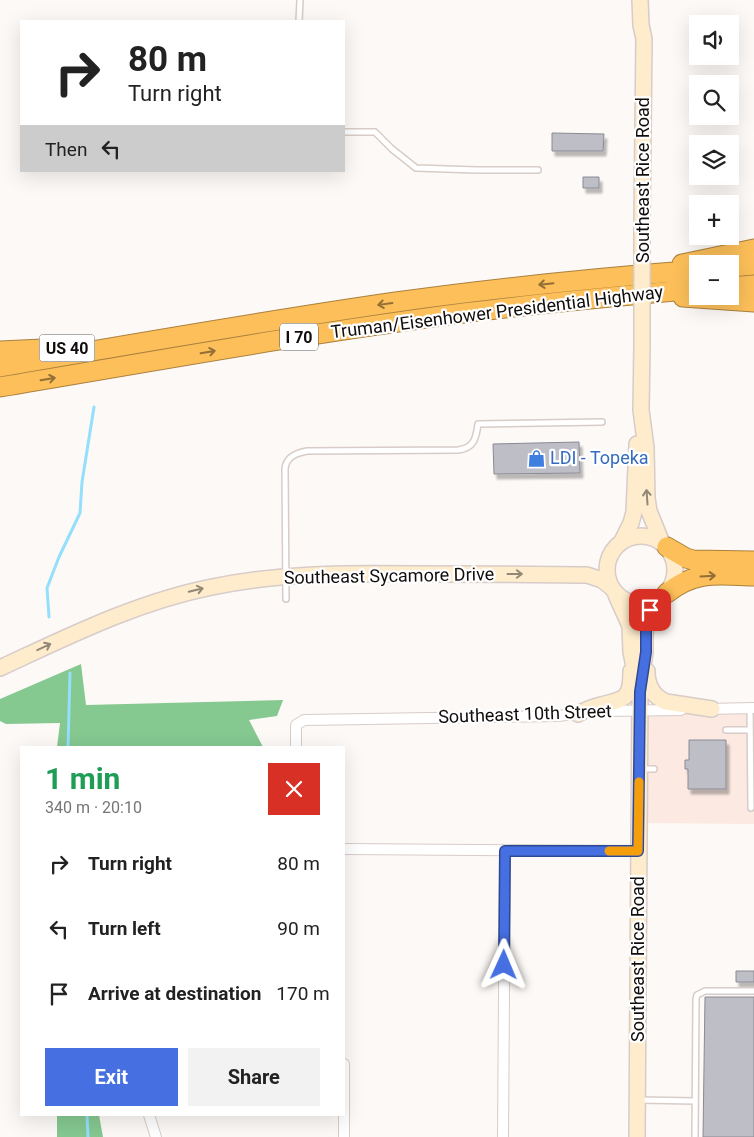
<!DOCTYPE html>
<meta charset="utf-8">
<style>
:root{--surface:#fff;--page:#f2f2f2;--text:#222;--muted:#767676;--accent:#4670e2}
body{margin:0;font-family:Roboto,sans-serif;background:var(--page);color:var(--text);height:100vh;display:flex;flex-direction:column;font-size:19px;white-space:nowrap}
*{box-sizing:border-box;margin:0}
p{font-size:16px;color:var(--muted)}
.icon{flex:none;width:28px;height:28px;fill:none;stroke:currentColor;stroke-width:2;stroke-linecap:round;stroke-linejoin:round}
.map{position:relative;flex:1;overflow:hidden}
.drawer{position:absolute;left:20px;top:746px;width:325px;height:370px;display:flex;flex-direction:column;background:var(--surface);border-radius:0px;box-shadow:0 5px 20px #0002}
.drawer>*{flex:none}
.banner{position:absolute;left:20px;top:20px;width:325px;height:152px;border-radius:0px;box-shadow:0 5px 20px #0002;background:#fff;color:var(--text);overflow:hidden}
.tools{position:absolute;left:689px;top:15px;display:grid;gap:10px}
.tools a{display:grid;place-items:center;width:50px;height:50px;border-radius:0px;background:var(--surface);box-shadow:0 5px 20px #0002;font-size:25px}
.pin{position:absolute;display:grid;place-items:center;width:42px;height:42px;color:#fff;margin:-21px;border-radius:10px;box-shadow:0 2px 8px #0006}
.me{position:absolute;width:55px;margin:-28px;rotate:1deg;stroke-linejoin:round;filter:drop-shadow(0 0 4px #0008)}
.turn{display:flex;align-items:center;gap:18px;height:105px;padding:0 25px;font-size:22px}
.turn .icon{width:65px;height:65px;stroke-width:2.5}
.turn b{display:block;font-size:35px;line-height:42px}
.then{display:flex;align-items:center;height:48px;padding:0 25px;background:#0003;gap:10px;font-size:19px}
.round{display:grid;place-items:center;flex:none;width:52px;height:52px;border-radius:0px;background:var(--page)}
.head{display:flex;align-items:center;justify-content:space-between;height:85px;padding:0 25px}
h1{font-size:30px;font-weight:700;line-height:38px;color:#1e9e55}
.cta{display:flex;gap:10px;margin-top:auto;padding:10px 25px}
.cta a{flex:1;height:58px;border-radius:0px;background:var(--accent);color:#fff;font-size:20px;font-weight:700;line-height:58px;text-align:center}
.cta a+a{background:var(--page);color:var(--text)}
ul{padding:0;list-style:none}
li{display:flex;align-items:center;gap:15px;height:65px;padding:0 25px}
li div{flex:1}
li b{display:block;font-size:19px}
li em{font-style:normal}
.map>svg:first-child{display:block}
</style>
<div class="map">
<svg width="754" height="1137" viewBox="0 0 754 1137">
<defs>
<filter id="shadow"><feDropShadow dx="3" dy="5" stdDeviation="1" flood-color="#0004"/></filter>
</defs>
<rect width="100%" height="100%" fill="#fdf9f7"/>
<path fill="#fce9e2" d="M754 708V824L639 823 640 710Z"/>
<path fill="#85c890" d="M81 664 86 705 283 700 277 716 249 720 263 747H57L60 723 6 724 0 721V699Z
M57 1115H99L103 1137H57Z"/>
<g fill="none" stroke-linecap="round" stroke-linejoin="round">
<path stroke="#94dffc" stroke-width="3" d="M49 617 47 588 59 557 80 513 82 482 94 407
M68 748 70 673
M87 1115 88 1137"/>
</g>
<path fill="#bebec7" stroke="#8a8a93" filter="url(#shadow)" d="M552 133 604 134 603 151H552Z
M583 177H599V188H583Z
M579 442 580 473 494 474 493 444Z
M689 740H726V789H688V769H685V760H689Z
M736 971H754V982H736Z
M705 997H754V1137H703Z"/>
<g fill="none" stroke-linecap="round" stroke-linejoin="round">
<defs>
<path id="lane" d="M299 21 300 0
M344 132H375L392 149 416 168 477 170H538
M286 599 285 469C286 457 296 453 307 451L458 450C474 448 476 439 478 424L602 422
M750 708 751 808
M726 730H750
M642 769H654
M640 1100 695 1101
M695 1137 696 999 697 995 705 991H754"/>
<path id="street" d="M708 709 754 708
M296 748V725L304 720 558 716 600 711 681 710
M344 849 639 851
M344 1064V1137
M149 1115 156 1137
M503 1137 505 851"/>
<path id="secondary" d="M640 0 641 25 644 39 642 222
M642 345 641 410 646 448 647 498 649 511 662 543
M607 570a34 34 0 1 1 68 0a34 34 0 1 1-68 0Z
M622 541 631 523 634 512 637 444
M616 595 630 626 631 652 637 681
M0 668C69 636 137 602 212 587 280 573 347 573 416 574 473 574 530 574 587 575L602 580 611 587
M647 671C647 685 652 696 666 702L712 709
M578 714C585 710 593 707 601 705 625 699 631 699 631 671
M637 1137 640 692 645 652V635L647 617 650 610 662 597"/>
<path id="highway" d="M682 264 754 249
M730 267 754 265
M730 287 754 285
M683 297 754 302
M0 351 43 349
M0 367C132 344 264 321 396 302 496 288 597 278 698 270
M0 387C154 361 309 333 464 313 541 303 620 296 698 289
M667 547 686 558 693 560 754 561
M667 593C696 570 718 575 754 576"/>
</defs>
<use href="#lane" stroke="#d7ccc8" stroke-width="8"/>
<use href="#street" stroke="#d7ccc8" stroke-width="12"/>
<use href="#secondary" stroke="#d7ccc8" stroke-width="18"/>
<use href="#highway" stroke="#aa813e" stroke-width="21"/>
<use href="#lane" stroke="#fff" stroke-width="5"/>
<use href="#street" stroke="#fff" stroke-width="10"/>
<use href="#secondary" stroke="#feeccd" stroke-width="15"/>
<use href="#highway" stroke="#fcbf59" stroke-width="19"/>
<defs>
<path id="secondary-bridge" d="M642 345V222"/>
</defs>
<use href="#secondary-bridge" stroke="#d7ccc8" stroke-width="18" stroke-linecap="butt"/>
<use href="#secondary-bridge" stroke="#feeccd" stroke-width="15"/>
</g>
<defs><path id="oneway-shaft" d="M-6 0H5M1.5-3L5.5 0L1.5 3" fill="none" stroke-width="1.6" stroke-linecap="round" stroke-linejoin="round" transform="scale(1.25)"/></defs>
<g stroke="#926f36">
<use href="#oneway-shaft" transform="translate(546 284) rotate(174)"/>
<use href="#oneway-shaft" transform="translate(385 304) rotate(172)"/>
<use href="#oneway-shaft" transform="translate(208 352) rotate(-10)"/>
<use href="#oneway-shaft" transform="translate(48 379) rotate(-9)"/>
<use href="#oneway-shaft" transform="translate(708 576) rotate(-3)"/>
</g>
<g stroke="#938876">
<use href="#oneway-shaft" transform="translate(647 497) rotate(-94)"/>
<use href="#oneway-shaft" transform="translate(515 574)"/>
<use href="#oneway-shaft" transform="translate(196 590) rotate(-14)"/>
<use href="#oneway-shaft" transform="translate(44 647) rotate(-25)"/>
</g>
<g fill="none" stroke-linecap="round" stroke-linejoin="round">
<defs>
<path id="route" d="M504 965 505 851H638L640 692 646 652V622L650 610"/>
</defs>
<use href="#route" stroke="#2e4993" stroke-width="12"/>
<use href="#route" stroke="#4670e2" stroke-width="9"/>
<path stroke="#f59e0b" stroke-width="9" d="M609 851H638L639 782"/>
</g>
<defs>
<symbol id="shop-bare" viewBox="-9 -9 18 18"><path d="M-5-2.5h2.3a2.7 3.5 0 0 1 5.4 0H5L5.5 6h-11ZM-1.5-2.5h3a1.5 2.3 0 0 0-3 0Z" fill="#3f7fe0" stroke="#fff" stroke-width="2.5" paint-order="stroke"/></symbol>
</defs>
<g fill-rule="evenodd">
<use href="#shop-bare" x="524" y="446" width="25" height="25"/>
</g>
<g text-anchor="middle" stroke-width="4.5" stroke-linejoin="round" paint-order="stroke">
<g fill="#fff" stroke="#585655" stroke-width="1">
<rect x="280" y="323.5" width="38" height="27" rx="4"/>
<rect x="39.5" y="334.5" width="55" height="27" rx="4"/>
</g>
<g font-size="16" font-weight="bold" fill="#110d0c">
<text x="299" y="343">I 70</text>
<text x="67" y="354">US 40</text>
</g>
<g font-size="18" fill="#110d0c" stroke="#fff">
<text transform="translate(643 180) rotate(-90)" y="6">Southeast Rice Road</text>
<text transform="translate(497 312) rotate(-7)" y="6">Truman/Eisenhower Presidential Highway</text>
<text transform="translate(389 576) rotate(-1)" y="6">Southeast Sycamore Drive</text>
<text transform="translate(525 714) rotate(-2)" y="6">Southeast 10th Street</text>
<text transform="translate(638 959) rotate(-90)" y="6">Southeast Rice Road</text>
</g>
<g font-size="18" fill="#366cbe" stroke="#fff" text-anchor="start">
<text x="550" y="464">LDI - Topeka</text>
</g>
</g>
</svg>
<div class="tools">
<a><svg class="icon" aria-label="sound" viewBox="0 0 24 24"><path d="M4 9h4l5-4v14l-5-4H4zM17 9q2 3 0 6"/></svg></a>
<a><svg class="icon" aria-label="search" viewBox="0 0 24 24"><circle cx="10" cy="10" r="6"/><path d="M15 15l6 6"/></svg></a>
<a><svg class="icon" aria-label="layers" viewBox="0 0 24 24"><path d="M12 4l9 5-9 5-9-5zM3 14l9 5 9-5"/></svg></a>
<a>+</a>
<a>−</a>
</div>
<div class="pin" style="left:650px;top:610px;background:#d93025"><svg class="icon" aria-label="arrive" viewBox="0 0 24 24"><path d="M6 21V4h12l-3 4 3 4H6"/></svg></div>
<svg class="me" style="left:504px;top:965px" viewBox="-20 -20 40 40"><path d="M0-17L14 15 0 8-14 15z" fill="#4670e2" stroke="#fff" stroke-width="4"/></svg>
<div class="banner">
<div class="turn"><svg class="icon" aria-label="right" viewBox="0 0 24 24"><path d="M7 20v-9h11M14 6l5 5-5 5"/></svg><div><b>80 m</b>Turn right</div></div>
<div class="then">Then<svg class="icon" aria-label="left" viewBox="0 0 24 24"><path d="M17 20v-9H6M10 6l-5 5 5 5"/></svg></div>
</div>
<section class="drawer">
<div class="head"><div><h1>1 min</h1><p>340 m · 20:10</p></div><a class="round" style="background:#d93025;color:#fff"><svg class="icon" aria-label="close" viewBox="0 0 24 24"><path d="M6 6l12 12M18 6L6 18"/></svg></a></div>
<ul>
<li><svg class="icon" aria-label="right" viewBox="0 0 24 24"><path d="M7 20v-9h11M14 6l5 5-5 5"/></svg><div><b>Turn right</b></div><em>80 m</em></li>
<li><svg class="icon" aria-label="left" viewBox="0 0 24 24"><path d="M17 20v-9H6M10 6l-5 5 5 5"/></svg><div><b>Turn left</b></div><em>90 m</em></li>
<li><svg class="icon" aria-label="arrive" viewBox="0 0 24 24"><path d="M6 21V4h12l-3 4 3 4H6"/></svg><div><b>Arrive at destination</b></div><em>170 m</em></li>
</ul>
<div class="cta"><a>Exit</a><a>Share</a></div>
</section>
</div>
